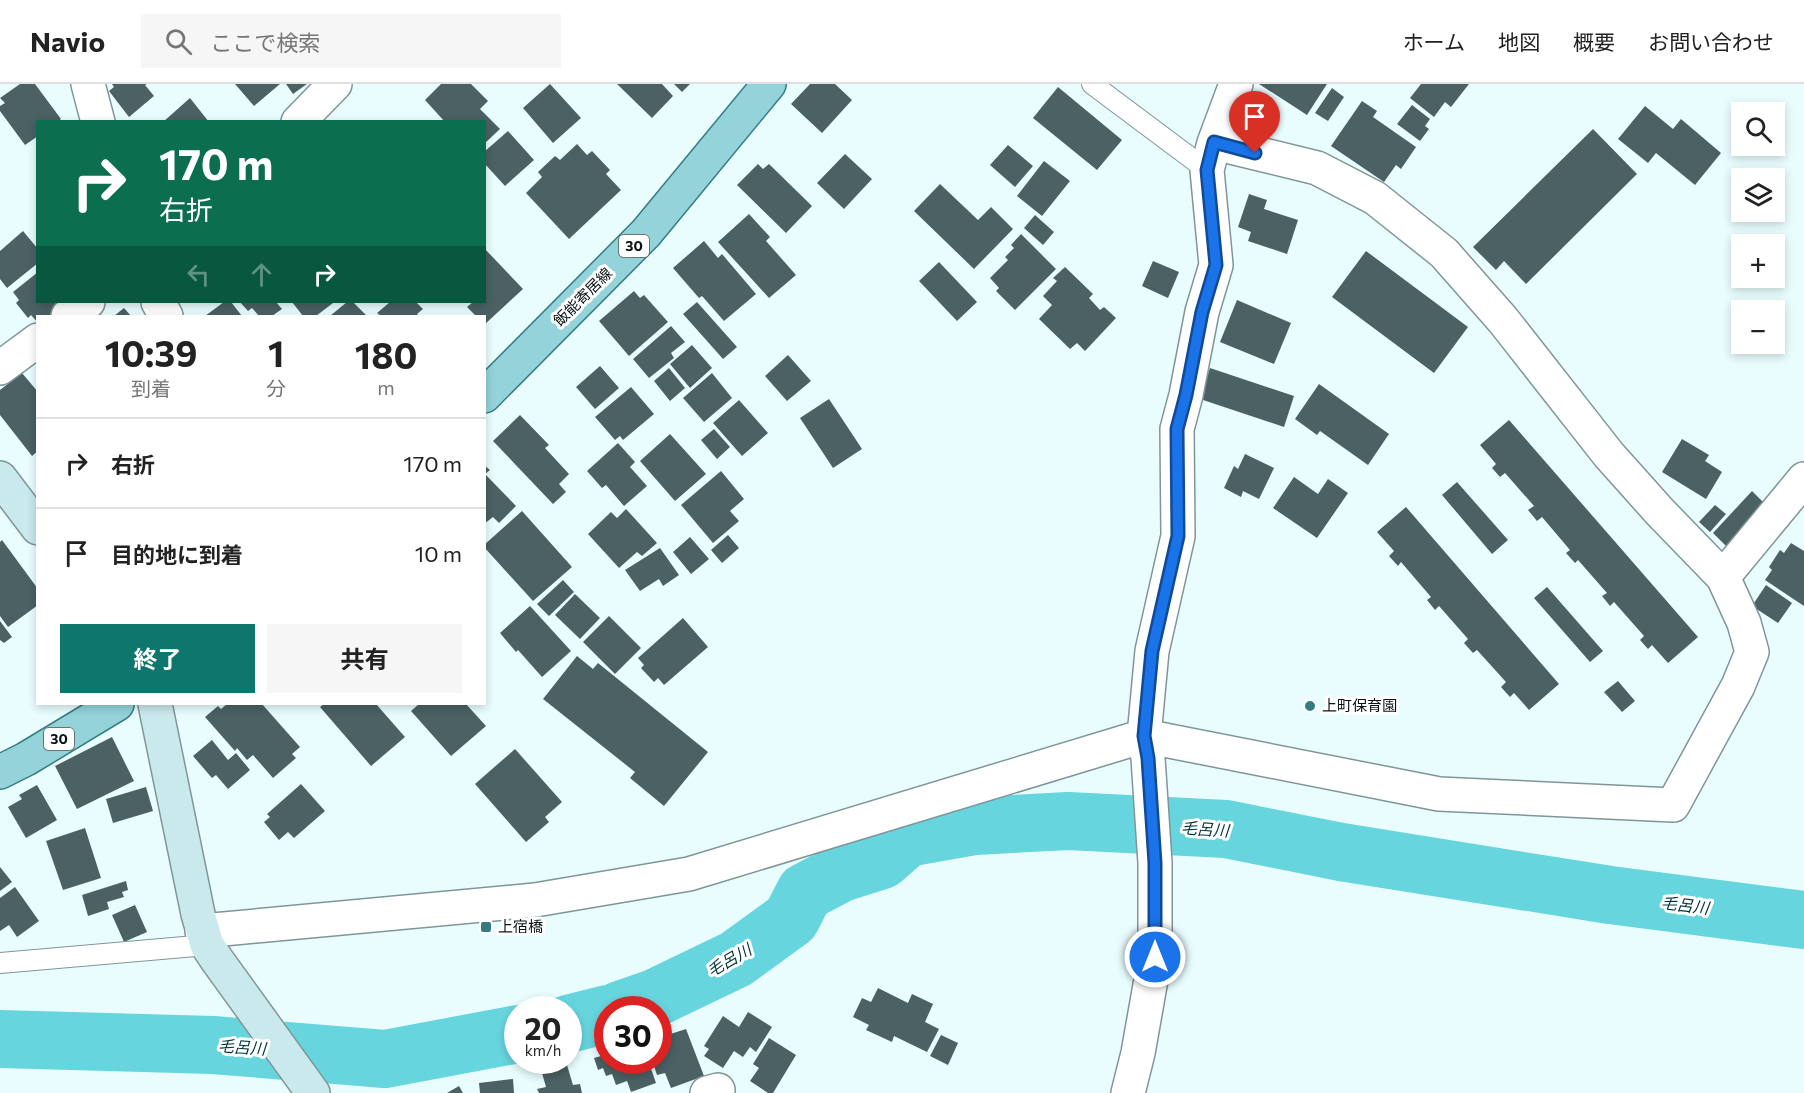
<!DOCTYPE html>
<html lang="ja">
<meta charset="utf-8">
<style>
:root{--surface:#fff;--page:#f6f6f6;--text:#222;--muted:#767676;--line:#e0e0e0;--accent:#0f766e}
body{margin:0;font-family:Commissioner,"Noto Sans JP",sans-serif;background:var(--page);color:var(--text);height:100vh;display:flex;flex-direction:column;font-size:22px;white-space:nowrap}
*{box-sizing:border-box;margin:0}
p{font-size:20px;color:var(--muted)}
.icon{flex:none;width:33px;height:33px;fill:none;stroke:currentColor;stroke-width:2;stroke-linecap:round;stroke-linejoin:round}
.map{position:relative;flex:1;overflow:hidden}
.details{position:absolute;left:36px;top:231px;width:450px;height:390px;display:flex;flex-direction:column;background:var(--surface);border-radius:0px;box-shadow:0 3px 9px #0003}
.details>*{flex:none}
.guide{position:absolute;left:36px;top:36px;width:450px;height:183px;border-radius:0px;box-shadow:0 3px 9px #0003;background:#0b6e4f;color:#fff;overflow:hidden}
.tools{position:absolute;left:1731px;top:18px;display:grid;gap:12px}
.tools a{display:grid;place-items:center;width:54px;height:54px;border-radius:0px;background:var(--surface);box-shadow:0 3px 9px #0003;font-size:30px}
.speed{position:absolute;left:504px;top:912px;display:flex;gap:12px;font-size:30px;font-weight:700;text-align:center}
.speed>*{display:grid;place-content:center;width:78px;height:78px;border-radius:50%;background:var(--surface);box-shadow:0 3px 9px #0003;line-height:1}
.speed small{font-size:15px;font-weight:400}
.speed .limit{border:9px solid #d22;background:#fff;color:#111}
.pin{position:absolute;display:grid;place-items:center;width:51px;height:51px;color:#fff;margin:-62px -26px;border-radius:50% 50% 50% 0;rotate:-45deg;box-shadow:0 0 6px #0007}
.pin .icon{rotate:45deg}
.me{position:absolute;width:66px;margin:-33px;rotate:0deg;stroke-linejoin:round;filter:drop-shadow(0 0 4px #0008)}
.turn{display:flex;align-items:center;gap:21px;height:126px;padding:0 24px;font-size:27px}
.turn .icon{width:78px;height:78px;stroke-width:2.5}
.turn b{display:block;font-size:42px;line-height:51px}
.lanes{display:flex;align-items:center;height:57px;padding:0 24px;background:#0003;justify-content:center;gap:30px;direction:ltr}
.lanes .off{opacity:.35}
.eta{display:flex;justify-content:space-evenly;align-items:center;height:102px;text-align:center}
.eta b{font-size:36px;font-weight:700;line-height:42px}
.action{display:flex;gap:12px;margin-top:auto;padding:12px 24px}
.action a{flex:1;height:69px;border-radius:0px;background:var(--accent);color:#fff;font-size:24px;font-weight:700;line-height:69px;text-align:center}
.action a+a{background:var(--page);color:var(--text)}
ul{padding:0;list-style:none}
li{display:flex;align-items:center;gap:18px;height:90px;padding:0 24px;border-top:2px solid var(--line)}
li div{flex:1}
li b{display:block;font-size:22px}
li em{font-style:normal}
header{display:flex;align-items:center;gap:36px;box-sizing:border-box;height:84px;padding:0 30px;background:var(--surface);border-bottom:2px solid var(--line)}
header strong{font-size:28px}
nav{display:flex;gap:33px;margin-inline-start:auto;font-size:21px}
.search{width:420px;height:54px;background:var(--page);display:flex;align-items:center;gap:15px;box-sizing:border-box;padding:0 21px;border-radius:0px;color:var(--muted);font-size:22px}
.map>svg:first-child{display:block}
</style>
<header>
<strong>Navio</strong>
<div class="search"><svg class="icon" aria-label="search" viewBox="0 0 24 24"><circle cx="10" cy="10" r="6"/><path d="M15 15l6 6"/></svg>ここで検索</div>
<nav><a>ホーム</a><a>地図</a><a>概要</a><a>お問い合わせ</a></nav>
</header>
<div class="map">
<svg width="1804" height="1009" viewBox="0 0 1804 1009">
<rect width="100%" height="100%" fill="#e9fdff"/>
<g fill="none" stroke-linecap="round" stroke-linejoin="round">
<path stroke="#67d5de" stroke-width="58" d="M620 926 655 914 736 875 791 835 805 808 841 789 882 776 907 754 975 742 1068 737 1226 745 1341 768 1610 811 1804 836
M568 940 608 930
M0 955 213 961 385 975 518 950"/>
</g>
<path fill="#4b6163" d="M20 0H35L61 35 57 38H38V52L25 61 0 27V22L5 19 0 14Z
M112 0H147L145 1 154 12 129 33 109 7 114 3Z
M235 0H280L254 22Z
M286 0H307L293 10Z
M441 0H471L488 17 480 25 500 45 484 60V38H445L425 16Z
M550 0 581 34 553 59 523 24Z
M617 0H662L673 12 652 34Z
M674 0H690L682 8Z
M810 0H835L852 16 822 49 791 20Z
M1259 0H1327L1307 31Z
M1421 0H1469L1451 23 1445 18 1434 33 1410 14Z
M1058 3 1122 56 1097 86 1033 34Z
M1332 4 1344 13 1328 37 1315 29Z
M190 14 209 38H163Z
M1362 17 1377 27 1373 33 1416 63 1401 85 1396 81 1384 98 1331 62Z
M1412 21 1430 35 1425 42 1429 45 1420 57 1397 40Z
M1645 22 1673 45 1681 35 1721 69 1695 101 1656 69 1648 79 1618 55Z
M1593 45 1637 90 1526 200 1504 177 1496 186 1473 163Z
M508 47 534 76 505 102 484 79V68Z
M577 60 587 71 592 67 610 86 606 90 621 106 569 155 526 109 542 93 538 88 555 72 560 76Z
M1008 61 1033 82 1015 103 990 81Z
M845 70 872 95 844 125 817 99Z
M1044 77 1070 97 1042 132 1017 112Z
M758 80 763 85 769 80 812 122 786 149 737 101Z
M940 100 978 136 991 123 1013 145 974 185 914 127Z
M1249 110 1267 116 1264 125 1298 136 1287 170 1248 157 1251 148 1238 143Z
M749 130 770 153 766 157 796 191 769 214 718 158Z
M1035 131 1054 148 1043 161 1024 144Z
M23 147 38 165V179L7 204 0 195V167Z
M1021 150 1056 185 1015 226 996 207 999 204 990 194 1008 176 1005 173 1014 164 1011 161Z
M704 157 718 174 722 170 756 210 724 237 702 212 699 214 673 184Z
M484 164 523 205 484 241V232H476L467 223 473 218H484Z
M1366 167 1468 243 1434 289 1332 213Z
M1153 177 1179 188 1168 214 1142 202Z
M939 178 977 218 957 237 919 197Z
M1065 183 1093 210 1089 214 1100 226 1104 223 1116 234 1085 267 1077 259 1070 265 1039 235 1052 221 1043 212 1057 197 1053 194Z
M38 188V218H56L61 223 50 232H38V239L31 231 28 234 16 219 19 216 13 208Z
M634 207 640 214 644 211 668 238 629 272 599 237Z
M1237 216 1291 239 1274 280 1220 258Z
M224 218H231L242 232H205Z
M240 218H276L282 225 272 232H259L252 224 248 227Z
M292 218H332L333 219 316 232H303Z
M347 218H353L367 232H330Z
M390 218H416L423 225 417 230 419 232H381L377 229Z
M697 218 737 263 723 275 683 230Z
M124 224 131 232H114Z
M671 242 685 258 671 269 674 274 649 294 633 275Z
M692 261 712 284 690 304 670 280Z
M788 271 811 297 787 317 765 292Z
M600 282 619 304 595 325 576 303Z
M669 284 685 304 670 317 654 297Z
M1210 284 1294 312 1284 343 1200 315Z
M22 289 38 308V367L32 372 0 331V306Z
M712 289 732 314 704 338 683 314Z
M1319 300 1389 350 1368 381 1320 347 1317 351 1295 335Z
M631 303 654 330 623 356 620 352 615 356 595 333Z
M829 315 862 365 833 384 800 334Z
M739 316 768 349 742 372 713 339Z
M520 331 549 361 545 364 569 390 559 400 566 408 553 420 493 357Z
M1509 336 1698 553 1668 579 1652 561 1648 565 1640 556 1644 552 1614 518 1610 522 1602 512 1607 509 1578 476 1575 479 1566 469 1570 466 1542 433 1537 437 1528 426 1534 422 1505 389 1500 393 1492 384 1496 380 1480 361Z
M714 345 730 363 717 375 701 356Z
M670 350 706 390 675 417 640 377Z
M1682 355 1709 371 1705 377 1722 388 1706 415 1662 388Z
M618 359 635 378 630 383 647 402 624 422 606 401 602 404 587 387Z
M1245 370 1274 384 1259 415 1243 407 1241 413 1224 404 1234 382 1238 385Z
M484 381 490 386 485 390 516 422 499 439 493 433 484 440Z
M721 387 744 415 730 427 739 437 713 459 681 421Z
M1294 393 1318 410 1328 395 1348 409 1317 454 1273 424Z
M1457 398 1508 456 1492 470 1442 411Z
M1752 407 1769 424 1730 466 1713 449Z
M1715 421 1726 430 1710 448 1699 438Z
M1406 423 1559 600 1529 626 1514 609 1510 613 1501 603 1506 598 1477 566 1473 569 1464 559 1468 555 1439 522 1435 526 1427 516 1431 513 1401 478 1398 482 1389 472 1394 467 1377 448Z
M626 425 657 459 642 472 637 468 619 484 588 450 611 428 617 434Z
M522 427 572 483 533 517 484 463V461Z
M728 451 739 464 722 479 711 466Z
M690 453 709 475 691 490 673 468Z
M2 456 38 505V521L8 543 0 532V458Z
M1791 459 1804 467V522L1765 496 1772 486 1769 483 1780 466 1784 469Z
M660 464 679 491 663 502 659 495 640 507 625 486Z
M563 496 574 508 549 532 537 520Z
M1766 501 1792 519 1778 539 1752 522Z
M1547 503 1603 567 1590 578 1534 514Z
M575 510 600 534 580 555 555 531Z
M530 522 571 567 542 593 518 566 516 568 500 549Z
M609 532 641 564 615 590 583 558Z
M683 534 708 563 664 601 658 594 654 598 641 584 644 581 638 574Z
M0 537 12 553 4 559 0 556Z
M577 572 593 585 598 579 708 668 664 722 630 694 635 688 543 615Z
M1618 597 1635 617 1622 628 1604 608Z
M227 620H262L300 663 292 670 296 674 273 694 253 671 247 676 237 664 235 667 205 633 218 622 221 625Z
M324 620H376L405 653 371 682 320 623Z
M419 620H466L486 642 451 672 411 627Z
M112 653 134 697 77 725 55 682Z
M212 656 228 676 236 669 250 686 228 705 216 691 212 694 193 672Z
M515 665 562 718 545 733 549 738 526 758 475 700Z
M301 700 325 727 294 754 288 748 279 756 264 738 270 733 267 730Z
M37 701 57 736 26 754 8 723 22 715 19 711Z
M146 703 153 727 113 739 106 715Z
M85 744 101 794 63 806 46 757Z
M0 783 12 798 0 807Z
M126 797 128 806 122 808 124 813 107 818 109 825 88 832 82 811Z
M15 803 39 837 17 853 9 841 0 847V814Z
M135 821 147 848 124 858 112 831Z
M878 904 908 919 912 910 933 920 925 938 939 945 927 968 894 952 892 958 866 946 869 941 853 933 862 914 871 918Z
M748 928 772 943 756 968 750 963 743 973 734 967 723 984 704 972 709 965 704 962 723 932 739 943Z
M686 945 704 992 671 1004 665 989 657 991 652 976H658V954Z
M941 951 958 959 948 981 930 972Z
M769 954 796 971 773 1009H768L750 997 759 984 753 980Z
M608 970V976H648L656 999 631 1008 627 997 616 1001 612 990 606 992 603 984 598 986 594 974Z
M567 981 573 1001 580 1000 582 1009H539L537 1005 546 1003 542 989Z
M513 995 514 1009H480L479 999Z
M459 1002 463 1009H447Z"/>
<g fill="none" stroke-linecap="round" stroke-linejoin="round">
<defs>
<path id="lane" d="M1092 0 1207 86
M0 879 207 861"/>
<path id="street" d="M88 0 98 38
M298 38 335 0
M1214 59 1317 84 1375 114 1444 169 1503 236 1609 371 1660 428 1723 493
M158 218 166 232
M68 232 88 218
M0 284 38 256
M202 847 535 816 689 790 1144 652 1439 710 1673 721 1738 602 1752 568 1744 539 1723 493 1804 395
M707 1009 718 1006 717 1009
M1128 1009 1138 969 1155 873V779L1148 674 1144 652 1152 567 1178 452 1177 345 1186 311 1202 228 1216 181 1207 86 1214 59 1236 0"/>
<path id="secondary" d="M0 394 38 444
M155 620 198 830 207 861 217 876 313 1009"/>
<path id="primary" d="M484 312 646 149 769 0
M0 688 26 675 117 620"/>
</defs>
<use href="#lane" stroke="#7f9698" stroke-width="22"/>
<use href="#street" stroke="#7f9698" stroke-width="36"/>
<use href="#secondary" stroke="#7f9698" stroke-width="36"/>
<use href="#primary" stroke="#357d83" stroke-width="36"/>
<use href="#lane" stroke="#fff" stroke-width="20"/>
<use href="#street" stroke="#fff" stroke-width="33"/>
<use href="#secondary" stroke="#cae9ec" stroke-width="33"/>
<use href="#primary" stroke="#94d3d9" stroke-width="33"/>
</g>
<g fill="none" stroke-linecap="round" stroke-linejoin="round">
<defs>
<path id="route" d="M1155 873V779L1148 674 1144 652 1152 567 1178 452 1177 345 1186 311 1202 228 1216 181 1207 86 1214 58 1255 69"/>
</defs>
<use href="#route" stroke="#114b97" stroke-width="15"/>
<use href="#route" stroke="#1a73e8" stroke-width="10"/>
</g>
<g fill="#347c82" stroke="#fff" stroke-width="2">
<circle cx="1310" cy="622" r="6"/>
<rect x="480" y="837" width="12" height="12" rx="3"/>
</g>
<g text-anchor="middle" stroke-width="6" stroke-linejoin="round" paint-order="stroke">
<g fill="#fff" stroke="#53595a" stroke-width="1.5">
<rect x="619" y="151" width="30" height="22" rx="4.5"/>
<rect x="44" y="644" width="30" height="22" rx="4.5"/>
</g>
<g font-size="14" font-weight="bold" fill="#091213">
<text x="634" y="167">30</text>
<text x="59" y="660">30</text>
</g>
<g font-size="15" fill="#091213" stroke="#fff">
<text transform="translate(583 213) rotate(-45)" y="5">飯能寄居線</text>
</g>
<g font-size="15" fill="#091213" stroke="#fff" text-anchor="start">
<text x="1322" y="627">上町保育園</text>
<text x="498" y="848">上宿橋</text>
</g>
<g font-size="16" font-style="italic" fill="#003539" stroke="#fff">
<text transform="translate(1205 745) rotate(4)" y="6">毛呂川</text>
<text transform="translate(1685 821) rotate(7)" y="6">毛呂川</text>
<text transform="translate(729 876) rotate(-30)" y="6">毛呂川</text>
<text transform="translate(242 963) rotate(4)" y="6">毛呂川</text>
</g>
</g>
</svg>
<div class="tools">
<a><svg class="icon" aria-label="search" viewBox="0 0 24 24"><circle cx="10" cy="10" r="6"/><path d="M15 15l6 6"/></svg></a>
<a><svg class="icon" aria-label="layers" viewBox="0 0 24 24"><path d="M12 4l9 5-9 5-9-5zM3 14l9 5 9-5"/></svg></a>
<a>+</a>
<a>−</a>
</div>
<div class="speed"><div>20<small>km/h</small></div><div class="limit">30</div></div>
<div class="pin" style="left:1255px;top:69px;background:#d93025"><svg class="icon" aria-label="arrive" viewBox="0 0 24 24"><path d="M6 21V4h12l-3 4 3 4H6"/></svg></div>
<svg class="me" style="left:1155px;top:873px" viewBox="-20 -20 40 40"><circle r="17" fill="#1a73e8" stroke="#fff" stroke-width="3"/><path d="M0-11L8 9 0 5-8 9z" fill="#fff"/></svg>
<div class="guide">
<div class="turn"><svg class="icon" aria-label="right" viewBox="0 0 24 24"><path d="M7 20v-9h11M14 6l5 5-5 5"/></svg><div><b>170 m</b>右折</div></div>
<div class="lanes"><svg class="icon off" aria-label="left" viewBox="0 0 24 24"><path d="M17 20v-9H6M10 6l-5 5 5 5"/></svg><svg class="icon off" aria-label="ahead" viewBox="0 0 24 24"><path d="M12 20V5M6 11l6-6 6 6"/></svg><svg class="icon" aria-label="right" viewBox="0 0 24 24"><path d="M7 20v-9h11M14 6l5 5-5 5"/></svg></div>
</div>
<section class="details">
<div class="eta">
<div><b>10:39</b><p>到着</p></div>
<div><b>1</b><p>分</p></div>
<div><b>180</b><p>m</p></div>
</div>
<ul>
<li><svg class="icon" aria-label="right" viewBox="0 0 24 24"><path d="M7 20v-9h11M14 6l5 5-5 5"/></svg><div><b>右折</b></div><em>170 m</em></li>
<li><svg class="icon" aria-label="arrive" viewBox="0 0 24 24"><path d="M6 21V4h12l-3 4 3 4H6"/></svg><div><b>目的地に到着</b></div><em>10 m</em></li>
</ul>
<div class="action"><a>終了</a><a>共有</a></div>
</section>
</div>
